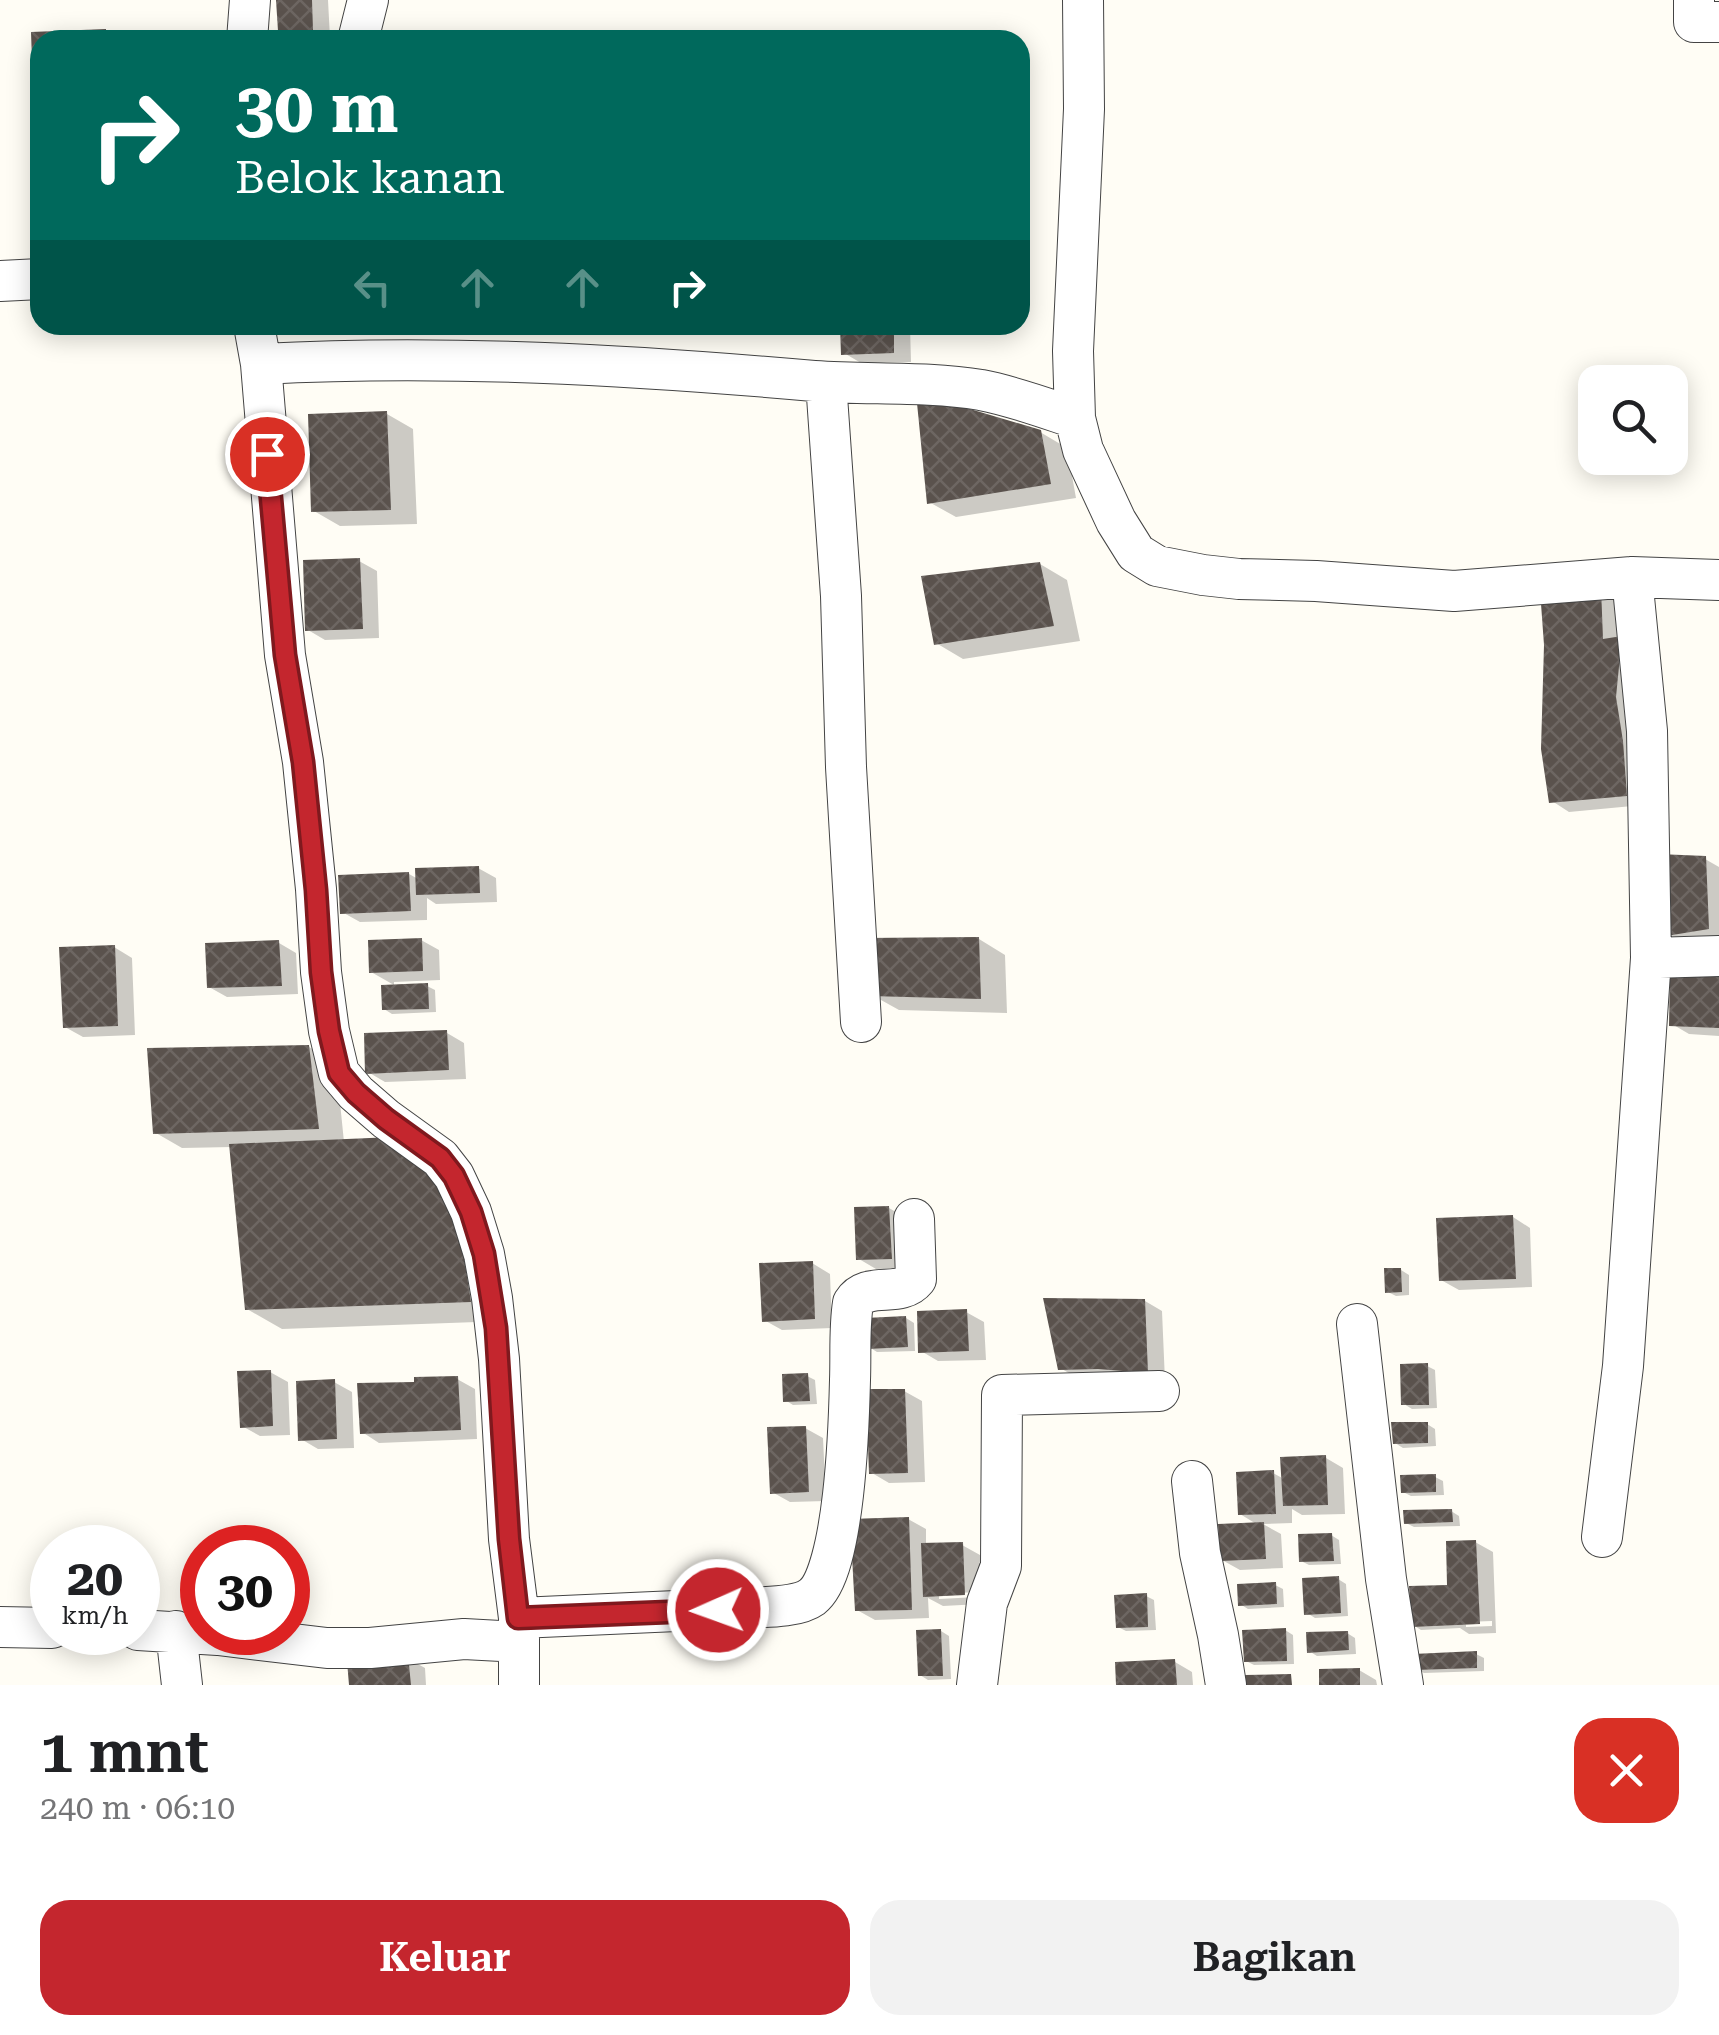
<!DOCTYPE html>
<html lang="id">
<meta charset="utf-8">
<style>
:root{--surface:#fff;--page:#f2f2f2;--text:#202124;--muted:#757577;--accent:#c4262e}
body{margin:0;font-family:"Roboto Serif",serif;background:var(--page);color:var(--text);height:100vh;display:flex;flex-direction:column;font-size:38px;white-space:nowrap}
*{box-sizing:border-box;margin:0}
p{font-size:32px;color:var(--muted)}
.icon{flex:none;width:55px;height:55px;fill:none;stroke:currentColor;stroke-width:2;stroke-linecap:round;stroke-linejoin:round}
.map{position:relative;height:1685px;overflow:hidden}
.panel{display:flex;flex-direction:column;background:var(--surface);flex:1}
.panel>*{flex:none}
.hud{position:absolute;left:30px;top:30px;width:1000px;height:305px;border-radius:30px;box-shadow:0 5px 25px #0003;background:#00695c;color:#fff;overflow:hidden}
.tools{position:absolute;left:1578px;top:365px;display:grid;gap:20px}
.tools a{display:grid;place-items:center;width:110px;height:110px;border-radius:20px;background:var(--surface);box-shadow:0 5px 25px #0003;font-size:50px}
.speed{position:absolute;left:30px;top:1525px;display:flex;gap:20px;font-size:50px;font-weight:700;text-align:center}
.speed>*{display:grid;place-content:center;width:130px;height:130px;border-radius:50%;background:var(--surface);box-shadow:0 5px 25px #0003;line-height:1}
.speed small{font-size:25px;font-weight:400}
.speed .limit{border:15px solid #d22;background:#fff;color:#111}
.pin{position:absolute;display:grid;place-items:center;width:85px;height:85px;color:#fff;margin:-42px;border:5px solid #fff;border-radius:50%;box-shadow:0 2px 10px #0007}
.me{position:absolute;width:110px;margin:-55px;rotate:268deg;stroke-linejoin:round;filter:drop-shadow(0 0 8px #0008)}
.turn{display:flex;align-items:center;gap:35px;height:210px;padding:0 40px;font-size:45px}
.turn .icon{width:130px;height:130px;stroke-width:2.5}
.turn b{display:block;font-size:70px;line-height:85px}
.lanes{display:flex;align-items:center;height:95px;padding:0 40px;background:#0003;justify-content:center;gap:50px;direction:ltr}
.lanes .off{opacity:.35}
.round{display:grid;place-items:center;flex:none;width:105px;height:105px;border-radius:30px;background:var(--page)}
.overview{display:flex;align-items:center;justify-content:space-between;height:170px;padding:0 40px}
h1{font-size:60px;font-weight:600;line-height:75px}
.action{display:flex;gap:20px;margin-top:auto;padding:20px 40px}
.action a{flex:1;height:115px;border-radius:30px;background:var(--accent);color:#fff;font-size:40px;font-weight:600;line-height:115px;text-align:center}
.action a+a{background:var(--page);color:var(--text)}
.map>svg:first-child{display:block}
</style>
<div class="map">
<svg width="1719" height="1685" viewBox="0 0 1719 1685">
<defs>
<pattern id="building-cross-hatch" width="8" height="8" patternUnits="userSpaceOnUse" patternTransform="scale(2.5)"><rect width="8" height="8" fill="#5a524d"/><path d="M0 0l8 8M0 8l8-8" fill="none" stroke="#6d6662"/></pattern>
</defs>
<rect width="100%" height="100%" fill="#fffdf5"/>
<path fill="#0003" fill-rule="evenodd" d="M279 0H328L330 38 298 39 280 29Z
M842 325H910L911 362 861 363 844 353Z
M387 414 413 429 417 524 340 526 314 511Z
M1040 432 1067 448 1076 498 956 517 929 502Z
M359 561 377 571 379 638 325 640 308 630Z
M1040 564 1067 580 1080 641 963 659 936 643Z
M1600 589 1618 599 1643 805 1569 812 1552 801Z
M1705 859 1719 867V939L1680 945 1663 935Z
M478 868 496 878 497 902 436 904 427 898V920L360 922 342 912 409 874 418 879Z
M979 939 1005 955 1007 1013 899 1010 872 995Z
M421 940 439 950 440 980 394 982V985L371 972Z
M279 943 296 953 298 994 227 997 209 987Z
M114 947 132 958 135 1035 83 1037 65 1027Z
M1719 972V1036L1689 1034 1672 1024Z
M427 986 435 990 436 1012 392 1014 384 1009Z
M447 1033 464 1043 466 1079 385 1082 368 1072Z
M309 1047 336 1063 344 1142 392 1140 505 1321 282 1329 247 1309 232 1147 182 1148 156 1133Z
M889 1208 906 1218 908 1268 876 1269 859 1259Z
M1513 1217 1530 1228 1532 1287 1459 1290 1441 1280Z
M812 1263 830 1274 832 1328 782 1330 764 1320Z
M1401 1270 1409 1275V1295L1396 1296 1388 1292Z
M1145 1301 1162 1311 1165 1381 1078 1378 1060 1368Z
M966 1312 984 1322 986 1360 938 1361 921 1351Z
M906 1318 914 1323 915 1351 877 1352 869 1347Z
M1427 1366 1435 1370 1437 1408 1412 1409 1404 1404Z
M270 1372 288 1382 290 1435 260 1436 242 1426Z
M807 1376 815 1380 817 1404 793 1405 785 1400Z
M457 1379 475 1389 477 1439 379 1443 362 1432 417 1384Z
M334 1382 352 1392 354 1448 318 1449 301 1439Z
M904 1391 922 1401 925 1482 889 1483 872 1473Z
M1427 1424 1435 1429 1436 1446 1403 1448 1395 1443Z
M805 1428 823 1438 826 1501 790 1502 772 1492Z
M1326 1458 1343 1468 1345 1514 1302 1515 1292 1509V1523L1263 1524 1281 1534 1283 1568 1240 1570 1222 1560 1258 1525 1240 1514 1273 1473 1284 1479Z
M1435 1477 1443 1481 1444 1495 1411 1496 1403 1492Z
M1451 1511 1459 1516 1460 1526 1414 1527 1406 1523Z
M908 1519 926 1529V1546L962 1545 980 1555 981 1604 943 1606 928 1598 929 1618 875 1620 857 1610ZM977 1592V1597L939 1599V1594Z
M1331 1535 1339 1540 1341 1564 1309 1565 1301 1561Z
M1475 1542 1493 1552 1496 1633 1469 1634 1460 1628 1421 1630 1413 1625 1447 1587ZM1492 1621V1626L1466 1627V1622Z
M1338 1579 1346 1584 1348 1616 1315 1618 1307 1613Z
M1275 1585 1283 1589 1284 1607 1248 1609 1240 1604Z
M1146 1596 1154 1600 1156 1630 1126 1631 1118 1627Z
M1285 1630 1293 1635 1294 1664 1254 1665 1246 1661Z
M941 1631 949 1636 951 1679 928 1680 920 1675Z
M1347 1633 1355 1638 1356 1654 1317 1656 1309 1651Z
M1476 1654 1484 1658V1671L1424 1673 1416 1669Z
M407 1658 425 1668 426 1685H352Z
M1175 1662 1192 1672 1193 1685H1118Z
M1359 1670 1376 1680 1377 1685H1322Z"/>
<path fill="url(#building-cross-hatch)" d="M276 0H312L313 30 278 31Z
M106 29V40H40V145H35L31 32Z
M840 325H894V353L841 355Z
M916 393 1041 430 1051 484 927 504Z
M387 411 391 510 311 512 308 414Z
M360 558 363 629 305 631 303 560Z
M1040 562 1054 626 934 645 921 576Z
M1601 587 1603 639 1622 636 1616 697 1623 741 1627 796 1549 803 1541 749 1544 645 1540 590Z
M1658 854 1706 856 1709 929 1660 937Z
M479 866 480 893 416 895 415 868Z
M409 872 411 911 340 914 338 875Z
M979 937 981 999 870 996 864 938Z
M422 938 423 971 369 973 368 940Z
M279 940 282 986 207 988 205 943Z
M115 945 118 1026 63 1028 59 947Z
M1719 969V1028L1669 1026 1670 970Z
M428 983 429 1009 382 1010 381 985Z
M447 1030 449 1070 365 1074 364 1033Z
M309 1045 319 1129 153 1134 147 1048Z
M393 1137 455 1200 471 1302 245 1310 229 1144Z
M889 1206 892 1259 856 1260 854 1207Z
M1513 1215 1516 1279 1439 1281 1436 1218Z
M813 1261 815 1319 762 1322 759 1263Z
M1384 1268H1401L1402 1292 1385 1293Z
M1043 1298 1145 1299 1148 1373 1098 1369 1058 1370Z
M967 1309 969 1351 918 1353 917 1311Z
M906 1316 908 1347 867 1349 865 1318Z
M1428 1363 1429 1405H1401L1400 1364Z
M271 1370 273 1426 240 1428 237 1371Z
M808 1373 810 1401 783 1402 782 1374Z
M458 1376 461 1430 360 1434 357 1383 414 1382V1377Z
M335 1379 337 1439 298 1441 296 1381Z
M866 1389H905L908 1473 869 1474Z
M1391 1422H1428V1443L1393 1444Z
M806 1426 809 1492 770 1494 767 1427Z
M1326 1455 1328 1505 1283 1506 1280 1457Z
M1274 1470 1276 1514 1238 1515 1236 1472Z
M1436 1474V1492L1401 1493 1400 1475Z
M1452 1509 1453 1522 1404 1524 1403 1510Z
M909 1517 912 1610 855 1611 850 1519Z
M1264 1522 1266 1559 1220 1561 1218 1524Z
M1332 1533 1334 1561 1299 1562 1298 1534Z
M1476 1540 1480 1624 1411 1627 1409 1586 1447 1585 1446 1541Z
M963 1542 965 1595 923 1597 921 1543Z
M1339 1576 1341 1613 1304 1615 1302 1578Z
M1276 1582 1277 1604 1238 1606 1237 1584Z
M1147 1593 1148 1627 1116 1628 1114 1595Z
M1286 1628 1287 1661 1244 1662 1242 1630Z
M941 1629 943 1676H918L916 1630Z
M1348 1631 1349 1650 1307 1653 1306 1632Z
M1477 1651V1668L1414 1670 1413 1654Z
M408 1655 411 1685H349L347 1661Z
M1175 1659 1177 1685H1116L1115 1662Z
M1360 1668V1685H1319V1669Z
M1291 1674 1292 1685H1245V1675Z"/>
<g fill="none" stroke-linecap="round" stroke-linejoin="round">
<defs>
<path id="minor" d="M1083 0 1084 109 1073 351 1075 418 1083 450 1116 521 1136 553 1157 566 1203 575 1239 579 1316 581 1454 591 1632 577 1719 580
M1694 0V22H1719
M247 40 250 0
M358 40 368 0
M0 281 40 279
M254 325 261 364 285 655 303 762 316 889 321 972 329 1031 339 1073 356 1093 386 1119 440 1158 454 1176 471 1212 484 1254 492 1298 499 1359 509 1539 519 1618V1685
M261 364C445 354 631 365 814 381 869 385 926 381 981 390 1013 396 1045 408 1075 418
M826 382 841 596 846 767 861 1022
M1651 958 1719 956
M1357 1324 1386 1579 1403 1685
M1192 1481 1200 1553 1218 1635 1226 1685
M1602 1537 1623 1366 1651 958 1647 731 1632 577
M519 1618 744 1608C762 1607 797 1608 812 1597 845 1572 849 1422 850 1380 851 1354 849 1328 853 1303 867 1280 900 1299 916 1279L914 1219
M0 1627 52 1628
M138 1630 218 1635 327 1648H370L464 1639 519 1642
M176 1631 182 1685
M977 1685 987 1603 1001 1566 1002 1395 1159 1391"/>
</defs>
<use href="#minor" stroke="#444" stroke-width="42"/>
<use href="#minor" stroke="#fff" stroke-width="40"/>
</g>
<g fill="none" stroke-linecap="round" stroke-linejoin="round">
<defs>
<path id="route" d="M267 454 285 655 303 762 316 890 321 972 329 1031 339 1073 356 1093 386 1119 440 1158 454 1176 471 1212 484 1254 496 1328 509 1539 518 1618 718 1610"/>
</defs>
<use href="#route" stroke="#7f191e" stroke-width="25"/>
<use href="#route" stroke="#c4262e" stroke-width="18"/>
</g>
</svg>
<div class="tools">
<a><svg class="icon" aria-label="search" viewBox="0 0 24 24"><circle cx="10" cy="10" r="6"/><path d="M15 15l6 6"/></svg></a>
</div>
<div class="speed"><div>20<small>km/h</small></div><div class="limit">30</div></div>
<div class="pin" style="left:267px;top:454px;background:#d93025"><svg class="icon" aria-label="arrive" viewBox="0 0 24 24"><path d="M6 21V4h12l-3 4 3 4H6"/></svg></div>
<svg class="me" style="left:718px;top:1610px" viewBox="-20 -20 40 40"><circle r="17" fill="#c4262e" stroke="#fff" stroke-width="3"/><path d="M0-11L8 9 0 5-8 9z" fill="#fff"/></svg>
<div class="hud">
<div class="turn"><svg class="icon" aria-label="right" viewBox="0 0 24 24"><path d="M7 20v-9h11M14 6l5 5-5 5"/></svg><div><b>30 m</b>Belok kanan</div></div>
<div class="lanes"><svg class="icon off" aria-label="left" viewBox="0 0 24 24"><path d="M17 20v-9H6M10 6l-5 5 5 5"/></svg><svg class="icon off" aria-label="ahead" viewBox="0 0 24 24"><path d="M12 20V5M6 11l6-6 6 6"/></svg><svg class="icon off" aria-label="ahead" viewBox="0 0 24 24"><path d="M12 20V5M6 11l6-6 6 6"/></svg><svg class="icon" aria-label="right" viewBox="0 0 24 24"><path d="M7 20v-9h11M14 6l5 5-5 5"/></svg></div>
</div>
</div>
<section class="panel">
<div class="overview"><div><h1>1 mnt</h1><p>240 m · 06:10</p></div><a class="round" style="background:#d93025;color:#fff"><svg class="icon" aria-label="close" viewBox="0 0 24 24"><path d="M6 6l12 12M18 6L6 18"/></svg></a></div>
<div class="action"><a>Keluar</a><a>Bagikan</a></div>
</section>
